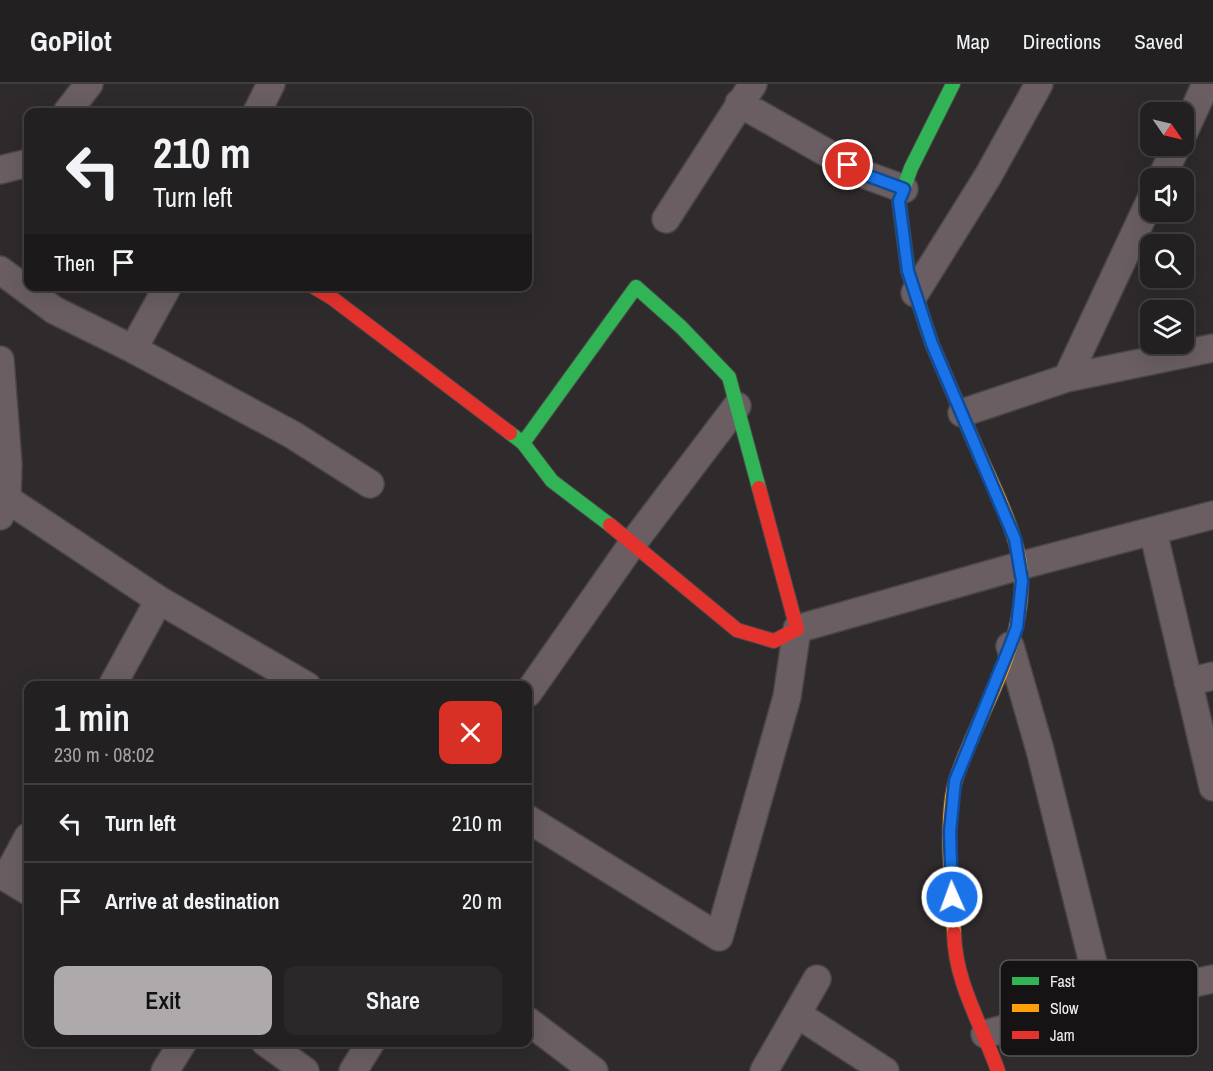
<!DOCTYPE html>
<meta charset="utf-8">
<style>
:root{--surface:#232021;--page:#2b282a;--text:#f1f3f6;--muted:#a3a3a5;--line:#403e3f;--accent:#aeaaab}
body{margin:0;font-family:"Archivo Narrow",sans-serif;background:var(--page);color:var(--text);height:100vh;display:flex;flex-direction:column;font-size:22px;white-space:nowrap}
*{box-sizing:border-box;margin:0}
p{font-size:20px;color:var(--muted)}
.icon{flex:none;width:33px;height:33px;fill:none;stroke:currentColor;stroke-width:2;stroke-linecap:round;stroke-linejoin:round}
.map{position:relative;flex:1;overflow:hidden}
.drawer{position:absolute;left:24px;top:597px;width:508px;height:366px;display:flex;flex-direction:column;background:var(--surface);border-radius:12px;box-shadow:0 6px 24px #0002,0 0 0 2px var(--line)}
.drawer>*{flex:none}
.guide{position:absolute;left:24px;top:24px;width:508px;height:183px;border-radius:12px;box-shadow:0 6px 24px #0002,0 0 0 2px var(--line);background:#232021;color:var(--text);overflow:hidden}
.needle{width:39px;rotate:124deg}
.tools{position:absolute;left:1140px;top:18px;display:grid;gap:12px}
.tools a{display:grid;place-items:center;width:54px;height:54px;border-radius:12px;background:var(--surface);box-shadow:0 6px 24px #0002,0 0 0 2px var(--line);font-size:30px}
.pin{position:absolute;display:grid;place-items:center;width:51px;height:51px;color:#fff;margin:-26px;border:3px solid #fff;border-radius:50%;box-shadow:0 2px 6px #0007}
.me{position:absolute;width:66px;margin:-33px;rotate:358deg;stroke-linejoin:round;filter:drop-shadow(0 0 4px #0008)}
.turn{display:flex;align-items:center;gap:21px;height:126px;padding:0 30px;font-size:27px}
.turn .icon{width:78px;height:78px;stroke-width:2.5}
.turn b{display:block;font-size:42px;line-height:51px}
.then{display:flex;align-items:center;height:57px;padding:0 30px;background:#0003;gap:12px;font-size:22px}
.round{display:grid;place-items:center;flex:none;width:63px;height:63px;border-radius:12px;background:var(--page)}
.overview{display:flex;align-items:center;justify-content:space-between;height:102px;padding:0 30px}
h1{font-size:36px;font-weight:600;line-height:45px}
.action{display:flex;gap:12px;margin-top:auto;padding:12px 30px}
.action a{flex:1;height:69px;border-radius:12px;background:var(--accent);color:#111;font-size:24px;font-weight:600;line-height:69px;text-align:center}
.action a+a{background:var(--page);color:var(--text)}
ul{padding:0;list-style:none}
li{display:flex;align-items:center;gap:18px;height:78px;padding:0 30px;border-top:2px solid var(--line)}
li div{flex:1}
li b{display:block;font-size:22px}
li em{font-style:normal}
header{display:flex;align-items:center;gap:36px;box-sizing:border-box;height:84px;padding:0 30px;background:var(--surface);border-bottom:2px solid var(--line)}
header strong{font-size:28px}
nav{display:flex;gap:33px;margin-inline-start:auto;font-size:21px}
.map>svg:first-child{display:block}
</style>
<header>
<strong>GoPilot</strong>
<nav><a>Map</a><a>Directions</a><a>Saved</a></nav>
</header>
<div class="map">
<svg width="1213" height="987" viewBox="0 0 1213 987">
<rect width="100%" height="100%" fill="#2f2a2c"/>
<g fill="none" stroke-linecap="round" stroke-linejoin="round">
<defs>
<path id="street" d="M739 19 866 91 904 105
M67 28 89 0
M257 28 271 0
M1184 48 1206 0
M0 86 28 79
M1161 94 1177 62
M666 135 753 0
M0 186 54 226 133 265 293 351 370 400
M915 209 988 92 1039 0
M133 265 168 202
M0 276 8 380 7 415 0 432
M1067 294 1150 117
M962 329 1067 294 1213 264
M7 415 159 516 307 602
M1153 447 1213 703
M1010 562 1040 666 1103 919
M1188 598 1213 592
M112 602 159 516
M528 609 633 459 737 322
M528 735 719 853 787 613 797 545 1019 482 1213 431
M0 790 28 807
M6 794 28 753
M797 930 885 987
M528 937 594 987
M985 950 1103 919 1213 895
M265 958 305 987
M165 987 183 958
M353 987 371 958
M764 987 817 895"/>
<path id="fast" d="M953 0 911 84 899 117 908 187 932 260 974 358
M510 349 523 359 636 203 681 243 729 293 759 404
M523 359 552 397 610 441"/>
<path id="slow" d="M954 849C952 808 944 732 956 695 981 618 1043 539 1014 454 1004 421 987 389 974 358"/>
<path id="jam" d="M312 202 332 214 510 349
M610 441 737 546 774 557 797 545 759 404
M954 849C955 899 982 941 998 987"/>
</defs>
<use href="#street" stroke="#4a4647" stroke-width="30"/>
<use href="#fast" stroke="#4a4647" stroke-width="16"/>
<use href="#slow" stroke="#4a4647" stroke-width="16"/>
<use href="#jam" stroke="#4a4647" stroke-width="16"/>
<use href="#street" stroke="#6a5e62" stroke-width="27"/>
<use href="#fast" stroke="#30b455" stroke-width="14"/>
<use href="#slow" stroke="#ff9f0a" stroke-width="14"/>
<use href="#jam" stroke="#e5322d" stroke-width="14"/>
</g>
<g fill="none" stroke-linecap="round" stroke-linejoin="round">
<defs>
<path id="route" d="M848 81 866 91 904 105 899 117 908 187 932 260 1015 455 1022 497 1017 543 1010 562 955 697 950 748 952 813"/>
</defs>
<use href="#route" stroke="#114b97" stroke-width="15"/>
<use href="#route" stroke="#1a73e8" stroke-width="10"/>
</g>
<rect x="1000" y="876" width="198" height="96" rx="9" fill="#161314" stroke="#585556" stroke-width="1.5"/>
<rect x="1012" y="893" width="27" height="8" fill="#30b455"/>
<rect x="1012" y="920" width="27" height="8" fill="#ff9f0a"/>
<rect x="1012" y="947" width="27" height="8" fill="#e5322d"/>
<g font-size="16" fill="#f3eff0">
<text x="1050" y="903">Fast</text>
<text x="1050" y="930">Slow</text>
<text x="1050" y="957">Jam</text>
</g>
</svg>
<div class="tools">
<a><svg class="needle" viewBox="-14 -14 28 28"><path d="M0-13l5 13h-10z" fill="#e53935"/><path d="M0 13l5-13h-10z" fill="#a3a3a5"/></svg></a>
<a><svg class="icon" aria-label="sound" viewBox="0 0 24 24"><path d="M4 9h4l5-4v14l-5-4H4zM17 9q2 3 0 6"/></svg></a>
<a><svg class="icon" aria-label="search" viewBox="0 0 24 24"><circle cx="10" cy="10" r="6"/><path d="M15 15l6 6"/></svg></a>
<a><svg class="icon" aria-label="layers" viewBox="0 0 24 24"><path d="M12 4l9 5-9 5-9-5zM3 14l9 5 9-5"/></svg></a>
</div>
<div class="pin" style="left:848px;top:81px;background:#d93025"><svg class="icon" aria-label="arrive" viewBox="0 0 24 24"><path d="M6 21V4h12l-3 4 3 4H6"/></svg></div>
<svg class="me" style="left:952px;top:813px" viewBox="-20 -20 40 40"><circle r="17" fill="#1a73e8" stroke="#fff" stroke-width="3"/><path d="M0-11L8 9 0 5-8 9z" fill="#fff"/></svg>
<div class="guide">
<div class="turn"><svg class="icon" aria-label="left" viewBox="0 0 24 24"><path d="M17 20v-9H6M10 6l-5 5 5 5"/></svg><div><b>210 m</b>Turn left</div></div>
<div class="then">Then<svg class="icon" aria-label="arrive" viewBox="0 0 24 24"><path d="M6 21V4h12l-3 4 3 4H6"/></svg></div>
</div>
<section class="drawer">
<div class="overview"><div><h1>1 min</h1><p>230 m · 08:02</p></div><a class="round" style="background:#d93025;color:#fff"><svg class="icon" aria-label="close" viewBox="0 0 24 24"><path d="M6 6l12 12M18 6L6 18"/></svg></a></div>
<ul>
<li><svg class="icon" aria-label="left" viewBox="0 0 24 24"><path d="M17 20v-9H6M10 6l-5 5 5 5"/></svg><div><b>Turn left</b></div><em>210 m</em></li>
<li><svg class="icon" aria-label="arrive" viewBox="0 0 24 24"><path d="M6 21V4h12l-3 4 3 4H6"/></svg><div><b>Arrive at destination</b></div><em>20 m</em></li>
</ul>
<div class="action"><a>Exit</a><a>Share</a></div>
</section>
</div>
